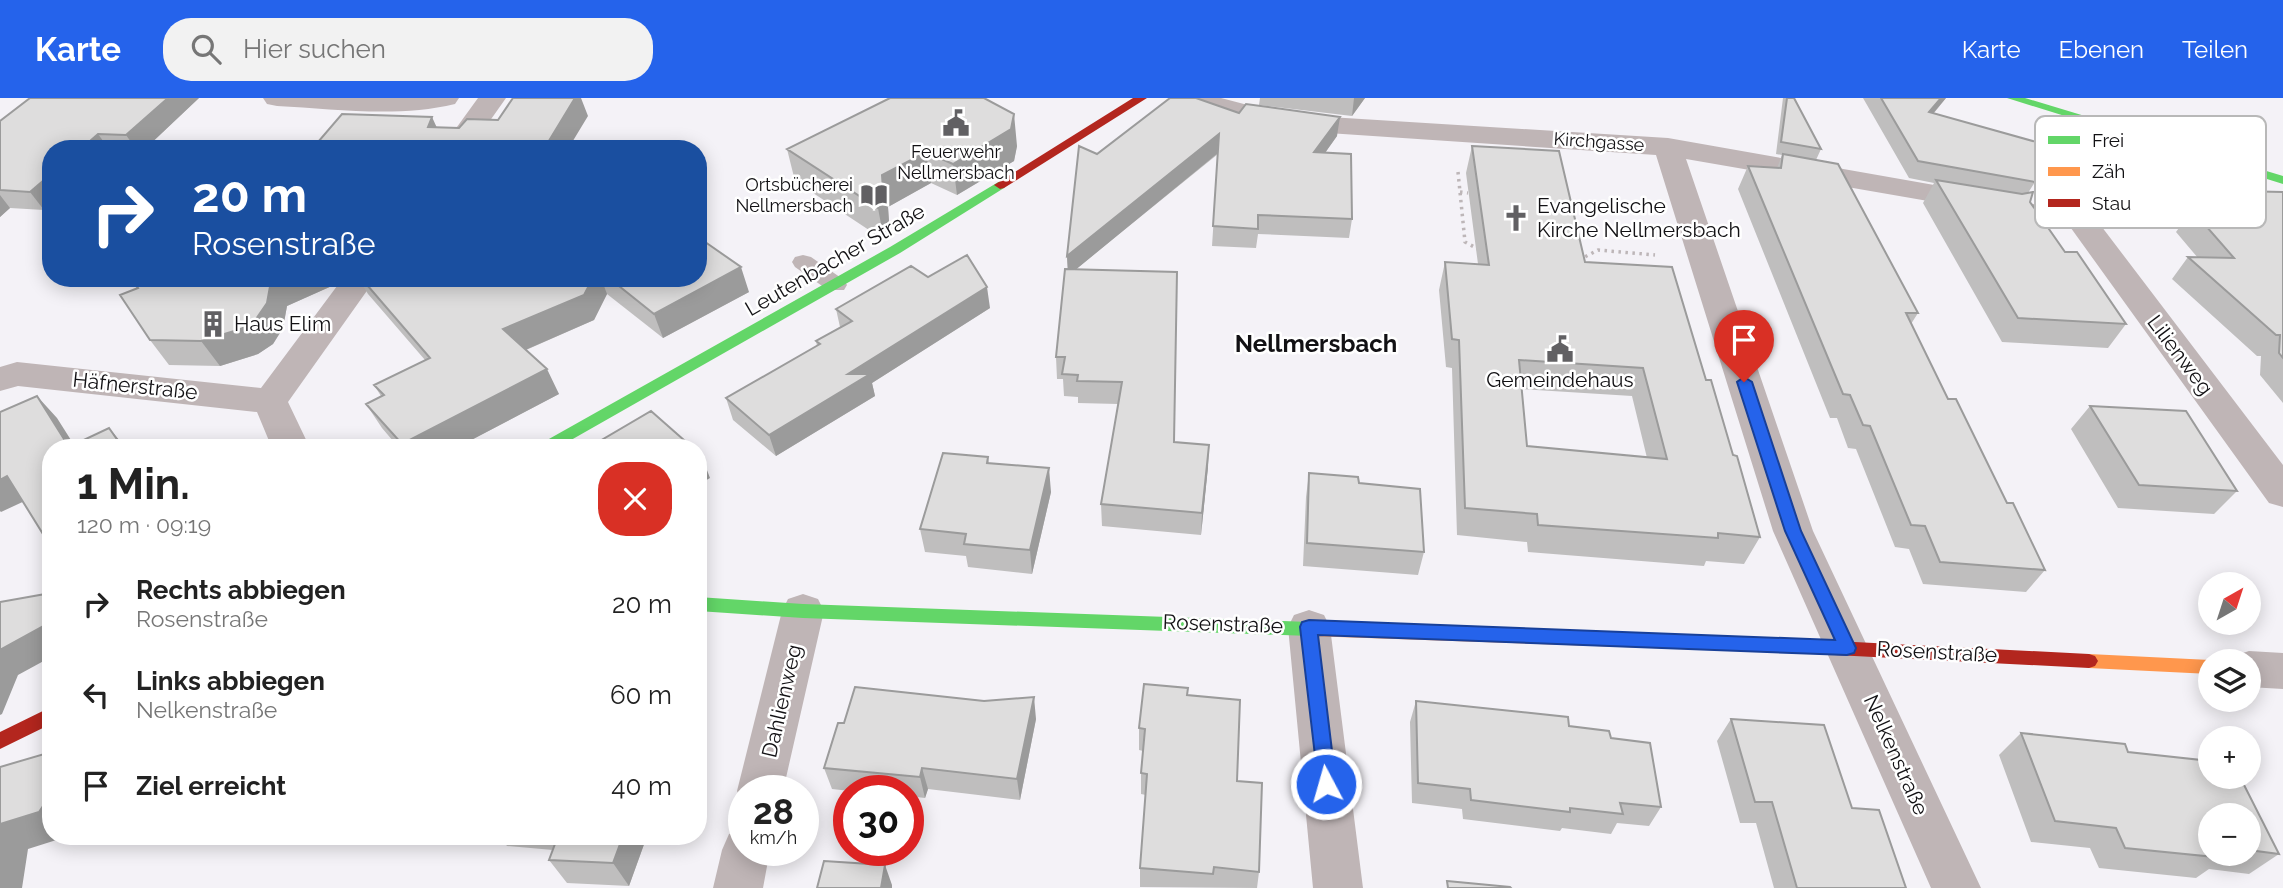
<!DOCTYPE html>
<html lang="de">
<meta charset="utf-8">
<style>
:root{--surface:#fff;--page:#f2f2f2;--text:#222;--muted:#767676;--accent:#2563eb}
body{margin:0;font-family:Raleway,sans-serif;background:var(--page);color:var(--text);height:100vh;display:flex;flex-direction:column;font-size:26px;white-space:nowrap}
*{box-sizing:border-box;margin:0}
p{font-size:23px;color:var(--muted)}
.icon{flex:none;width:38px;height:38px;fill:none;stroke:currentColor;stroke-width:2;stroke-linecap:round;stroke-linejoin:round}
.map{position:relative;flex:1;overflow:hidden}
.drawer{position:absolute;left:42px;top:341px;width:665px;height:406px;display:flex;flex-direction:column;background:var(--surface);border-radius:28px;box-shadow:0 4px 18px #0003}
.drawer>*{flex:none}
.guide{position:absolute;left:42px;top:42px;width:665px;height:147px;border-radius:28px;box-shadow:0 4px 18px #0003;background:#1a4fa0;color:#fff;overflow:hidden}
.needle{width:46px;rotate:39deg}
.fabs{position:absolute;left:2198px;top:474px;display:grid;gap:14px}
.fabs a{display:grid;place-items:center;width:63px;height:63px;border-radius:50%;background:var(--surface);box-shadow:0 4px 18px #0003;font-size:35px}
.speed{position:absolute;left:728px;top:677px;display:flex;gap:14px;font-size:35px;font-weight:700;text-align:center}
.speed>*{display:grid;place-content:center;width:91px;height:91px;border-radius:50%;background:var(--surface);box-shadow:0 4px 18px #0003;line-height:1}
.speed small{font-size:18px;font-weight:400}
.speed .limit{border:10px solid #d22;background:#fff;color:#111}
.pin{position:absolute;display:grid;place-items:center;width:60px;height:60px;color:#fff;margin:-72px -30px;border-radius:50% 50% 50% 0;rotate:-45deg;box-shadow:0 0 7px #0007}
.pin .icon{rotate:45deg}
.me{position:absolute;width:77px;margin:-38px;rotate:354deg;stroke-linejoin:round;filter:drop-shadow(0 0 5px #0008)}
.turn{display:flex;align-items:center;gap:24px;height:147px;padding:0 35px;font-size:32px}
.turn .icon{width:91px;height:91px;stroke-width:2.5}
.turn b{display:block;font-size:49px;line-height:60px}
.round{display:grid;place-items:center;flex:none;width:74px;height:74px;border-radius:28px;background:var(--page)}
.overview{display:flex;align-items:center;justify-content:space-between;height:119px;padding:0 35px}
h1{font-size:42px;font-weight:700;line-height:52px}
ul{padding:0;list-style:none}
li{display:flex;align-items:center;gap:21px;height:91px;padding:0 35px}
li div{flex:1}
li b{display:block;font-size:26px}
li em{font-style:normal}
header{display:flex;align-items:center;gap:42px;box-sizing:border-box;height:98px;padding:0 35px;background:var(--accent);color:#fff}
header strong{font-size:33px}
nav{display:flex;gap:38px;margin-inline-start:auto;font-size:24px}
.search{width:490px;height:63px;background:var(--page);display:flex;align-items:center;gap:18px;box-sizing:border-box;padding:0 24px;border-radius:28px;color:var(--muted);font-size:26px}
.map>svg:first-child{display:block}
</style>
<header>
<strong>Karte</strong>
<div class="search"><svg class="icon" aria-label="search" viewBox="0 0 24 24"><circle cx="10" cy="10" r="6"/><path d="M15 15l6 6"/></svg>Hier suchen</div>
<nav><a>Karte</a><a>Ebenen</a><a>Teilen</a></nav>
</header>
<div class="map">
<svg width="2283" height="790" viewBox="0 0 2283 790">
<rect width="100%" height="100%" fill="#f4f2f7"/>
<g fill="none" stroke-linecap="round" stroke-linejoin="round">
<path stroke="#bdb6b8" stroke-width="3.5" stroke-dasharray="2.5 4.5" stroke-linecap="butt" d="M2107 70 2122 96 2116 99
M1458 74 1465 144 1478 151
M1460 94 1468 95
M1579 162 1598 152 1655 157"/>
<path fill="#bfb5b6" fill-rule="evenodd" d="M2008 102 2078 113 2085 115 2089 119 2085 123 2078 125 2001 112 1998 108 2001 104Z
M803 157 811 159 844 182 847 187 844 192H828L795 169 792 164 795 159Z"/>
<path fill="#bfb5b6" fill-rule="evenodd" d="M263 0H459L455 6C398 20 335 11 277 8L267 6Z
M478 0H506L470 51H441Z
M1175 0H1221L1263 11 1313 18 1668 40 1991 97 1995 103 1991 109 1980 112 1686 61 1813 433 1981 790H1931L1773 433 1656 57 1313 34 1262 27 1179 6Z
M2078 110 2089 112 2283 367V409L2269 405 2063 119 2067 112Z
M343 180H376L288 304 310 350H272L257 314 18 288 0 293V269L17 264 261 290Z
M803 496 818 501 824 513 783 693H744V708L737 693 782 513 788 501Z
M1309 512 1324 517 1330 529 1363 790H1313L1288 529 1294 517Z
M2249 553 2283 555V591L2249 589V564H2231L2234 558Z
M744 730V752H770L763 790H713L722 752 729 736Z"/>
<path fill="#63d668" fill-rule="evenodd" d="M2007 0H2025L2283 78V86Z
M1000 83 1006 87 1004 90 900 155 557 350H537L540 346 890 149Z
M698 499 803 506 1309 524 1315 526 1318 531 1315 536 1309 538 803 520 698 513Z"/>
<path fill="#ff974d" fill-rule="evenodd" d="M1309 524 1796 541 1802 543 1805 548 1802 553 1796 555 1309 538 1303 536 1300 531 1303 526Z
M2089 556 2210 562 2216 564H2210V576L2089 570 2083 568 2080 563 2083 558Z"/>
<path fill="#b3261e" fill-rule="evenodd" d="M1133 0H1147L1004 90 1000 91 994 87Z
M1796 541 2089 556 2095 558 2098 563 2095 568 2089 570 1796 555 1790 553 1787 548 1790 543Z
M51 609V626L0 651V634Z"/>
</g>
<path fill="#bfbebe" fill-rule="evenodd" d="M199 0 145 51H51L44 112 10 110 0 119V23Z
M1260 0H1365L1352 18 1259 7Z
M1783 0H1794L1821 51 1816 62 1918 215 1911 226 1948 301 2045 472 2026 494 1923 486 1909 451 1895 449 1856 351 1848 350 1837 320H1830L1738 91 1748 68 1777 70 1782 57 1776 56Z
M1863 0H1946L1934 15 2035 84 2028 95 2030 104 2065 154 2126 226 2108 250 2002 244 1923 105 1934 85 1909 80Z
M1239 15 1337 38 1325 55 1352 121 1349 140 1258 136 1256 150 1212 148 1218 56 1076 171 1174 344 1208 369 1201 437 1102 428 1101 406 1118 306 1078 305V299L1064 298 1063 281H1057L1056 259 1068 171 1067 158 1097 56Z
M1017 48 1014 63 957 97 931 85 888 109 890 138 884 142 795 83 787 51Z
M1472 48 1585 164 1706 282 1733 357 1760 439 1744 466 1706 463 1704 468 1528 454 1527 444 1457 437 1452 270 1446 269 1439 192 1445 164 1478 166 1466 75ZM1522 291 1632 298 1647 360 1527 348Z
M2237 93 2283 94V305L2260 277 2261 258H2257L2172 181 2188 159 2198 160 2176 134 2192 112 2222 113Z
M928 179 990 210 872 285 875 298 776 358 733 322 726 300 817 248 816 243 840 229 836 211Z
M358 180H698L749 194 663 240 607 196 594 222 526 252 559 296 456 350H399L382 330 366 306 381 298 374 287 425 262 368 196Z
M334 187 287 208 283 230 273 246 258 256 220 268 169 267 150 242Z
M2090 308 2237 393 2214 416 2118 410 2071 331Z
M988 359 989 365 1051 394 1032 476 968 469 966 458 925 454 920 431Z
M1309 375 1359 385 1424 454 1418 477 1303 468 1306 399Z
M1188 597 1237 683 1259 774 1257 790 1140 789V770L1146 697 1141 696V675L1143 653 1139 652V630Z
M1416 603 1569 628 1611 640 1661 709 1649 728 1617 725 1611 736 1562 730 1560 733 1463 721 1462 711 1412 705 1410 624Z
M1036 621 1020 702 928 691 925 700 908 698V693H850L832 691 824 670Z
M1731 621 1906 790H1774L1756 725H1740L1717 643Z
M2021 635 2125 646 2128 654 2210 663V679H2240L2279 756 2249 776 2209 771 2196 780 2099 770 2090 750 2031 744 1999 657ZM2210 718H2249V756H2210Z
M499 738H647L629 788 567 785 549 762 553 752 507 748Z"/>
<path fill="#9b9b9b" d="M168 0H199L145 51H136L126 37Z
M575 0H581L588 18 568 51H544Z
M1354 0H1365L1352 18Z
M1941 0H1946L1920 31 1929 14Z
M1014 16 1017 48 1014 63 957 97 953 66Z
M432 19 443 43 428 29Z
M1340 19 1337 38 1312 73 1314 54Z
M98 36 109 51H81Z
M1219 36 1218 55 1068 178 1067 158Z
M926 54 931 85 888 109 890 138 884 142 878 110 882 77Z
M51 76V107L44 112 30 94Z
M0 97 10 110 0 119Z
M741 169 749 194 663 240 654 216Z
M277 180H340L334 187 287 208 283 230 273 246 258 256 220 268 201 243 271 183Z
M593 180H601L607 196 594 222 516 256 503 231Z
M987 189 990 210 872 285 875 298 776 358 769 337 848 276Z
M547 271 559 296 456 350H404L402 346Z
M37 298 57 320 76 350H70Z
M109 330 126 350H123Z
M1209 347 1208 369 1201 437 1202 415Z
M702 359 710 380 698 387V361Z
M1049 370 1051 394 1032 476 1030 452Z
M7 378 29 401 1 414 0 413V382Z
M51 524V559L18 577 2 616 0 617V552Z
M1034 599 1036 621 1020 702 1017 681Z
M922 670 928 691 925 700 920 679Z
M51 696V738H69L28 751 22 790H0V726Z
M623 738H647L629 788 613 765Z
M885 767 892 787V790H881Z"/>
<path fill="#dedddd" stroke="#9b9b9b" stroke-width="2" fill-rule="evenodd" d="M30 0H168L126 37 98 36 81 51H51V76L30 94 0 92V23Z
M513 0H575L544 51H312L342 16 432 19 428 29 459 30 467 21 498 22Z
M890 0H984L1014 16 1011 31 953 66 926 54 882 77 884 106 878 110 787 51Z
M1170 0H1196L1239 15 1246 6 1340 19 1314 54 1351 56 1352 121 1258 117V131L1213 128 1219 36 1067 158 1079 48 1097 56Z
M1787 0H1794L1821 51 1781 44Z
M1881 0H1941L1929 14 2047 47 2035 84 1918 63Z
M1472 48 1559 53 1585 164 1672 169 1706 282H1711L1733 357 1737 358 1760 439 1718 435V440L1538 427 1537 416 1465 410 1459 242 1452 241 1445 164 1489 167ZM1519 262 1643 270 1667 361 1527 348Z
M1783 56 1838 66 1918 215H1906L1948 301H1956L2007 405H2013L2045 472 1940 464 1925 428 1911 427 1870 328 1863 327 1850 297 1843 296 1748 68 1781 70Z
M1936 82 2022 96 2033 94 2030 104 2065 154H2077L2126 226 2018 220Z
M2237 93 2283 94V260L2279 255 2280 237H2276L2188 159 2234 160 2192 112 2257 114Z
M698 139 741 169 654 216 609 180H698Z
M967 157 987 189 848 276H870L769 337 726 300 820 246 816 243 852 223 836 211 911 168 928 179Z
M1065 171 1177 174 1174 344 1209 347 1202 415 1101 406 1122 284 1077 283 1078 277 1062 276 1065 259H1056Z
M133 180H277L271 183 267 205 256 221 241 231 201 243 150 242 120 197 138 190 131 181Z
M361 180H593L584 197 503 231 547 271 402 346 366 306 384 297 374 287 430 260Z
M37 298 69 349 109 330 123 350H51V449L7 378 0 382V314Z
M2090 308 2186 313 2237 393 2139 387Z
M651 313 693 350H588Z
M943 355 988 359 987 365 1049 370 1030 452 964 446 966 436 920 431Z
M1309 375 1358 379 1359 385 1420 391 1424 454 1307 445Z
M51 495V524L0 552V504Z
M1144 586 1188 590 1187 597 1240 602 1237 683 1262 685 1259 774 1214 769 1213 776 1140 770 1147 676 1141 675 1145 631 1139 630Z
M855 589 984 603 1034 599 1017 681 922 670 920 679 824 670 838 625H844Z
M1416 603 1568 619 1569 628 1609 633 1611 640 1650 645 1661 709 1620 705 1623 716 1570 710V714L1471 702 1470 691 1418 685Z
M1731 621 1824 627 1852 710 1879 712 1906 790H1797L1772 704H1755Z
M2021 635 2125 646 2128 654 2210 663V679H2240L2279 756 2249 752V718H2210V756H2223L2225 760 2125 750 2116 730 2055 723Z
M51 654V696L39 714 0 726V669Z
M558 738H623L613 765 549 762Z
M824 763 885 767 881 790H817Z
M1447 783 1510 789 1511 790H1448Z"/>
<path fill="#2563eb" stroke="#184099" stroke-width="2" d="M1744 279 1752 284 1801 433 1856 550 1854 555 1847 557 1318 537 1336 686 1333 692 1326 694 1319 692 1300 529 1302 524 1309 522 1835 542 1785 433 1737 284Z"/>
<defs>
<symbol id="civic-bare" viewBox="-9 -9 18 18"><path d="M-.6-6.5H3V-4.5H.6V-3L4-1V1h2V6H-6V1h2V-1L-.6-3ZM-1.2 2.5V6h2.4V2.5Z" fill="#616063" stroke="#fff" stroke-width="2.5" paint-order="stroke"/></symbol>
<symbol id="library-bare" viewBox="-9 -9 18 18"><path d="M-6-4Q-3-5.5-.7-3.5V5Q-3 3-6 4ZM6-4Q3-5.5 .7-3.5V5Q3 3 6 4Z" fill="#616063" stroke="#fff" stroke-width="2.5" paint-order="stroke"/></symbol>
<symbol id="church-bare" viewBox="-9 -9 18 18"><path d="M-1.2-6h2.4v3.5h3.3v2.4h-3.3V6h-2.4V-.1h-3.3v-2.4h3.3Z" fill="#616063" stroke="#fff" stroke-width="2.5" paint-order="stroke"/></symbol>
<symbol id="building-bare" viewBox="-9 -9 18 18"><path d="M-4-6H4V6H1V3H-1V6H-4ZM-2.5-4.3h1.7v1.8h-1.7ZM.8-4.3h1.7v1.8H.8ZM-2.5-1h1.7V.8h-1.7ZM.8-1h1.7V.8H.8Z" fill="#616063" stroke="#fff" stroke-width="2.5" paint-order="stroke"/></symbol>
</defs>
<g fill-rule="evenodd">
<use href="#civic-bare" x="937" y="6" width="38" height="38"/>
<use href="#library-bare" x="855" y="78" width="38" height="38"/>
<use href="#church-bare" x="1497" y="101" width="38" height="38"/>
<use href="#building-bare" x="194" y="207" width="38" height="38"/>
<use href="#civic-bare" x="1541" y="232" width="38" height="38"/>
</g>
<g text-anchor="middle" stroke-width="5" stroke-linejoin="round" paint-order="stroke">
<g font-size="18" fill="#121114" stroke="#fff">
<text transform="translate(1599 44) rotate(4)" y="6">Kirchgasse</text>
</g>
<g font-size="18" fill="#121114" stroke="#fff">
<text x="956" y="60">Feuerwehr<tspan x="956" dy="21">Nellmersbach</tspan></text>
<text x="853" y="93" text-anchor="end">Ortsbücherei<tspan x="853" dy="21">Nellmersbach</tspan></text>
</g>
<g font-size="21" fill="#121114" stroke="#fff" text-anchor="start">
<text x="1537" y="115">Evangelische<tspan x="1537" dy="24">Kirche Nellmersbach</tspan></text>
<text x="234" y="233">Haus Elim</text>
<text x="1560" y="289" text-anchor="middle">Gemeindehaus</text>
</g>
<g font-size="21" fill="#121114" stroke="#fff">
<text transform="translate(835 162) rotate(-30)" y="7">Leutenbacher Straße</text>
<text transform="translate(2180 257) rotate(53)" y="7">Lilienweg</text>
<text transform="translate(135 288) rotate(6)" y="7">Häfnerstraße</text>
<text transform="translate(1223 526) rotate(2)" y="7">Rosenstraße</text>
<text transform="translate(1937 554) rotate(3)" y="7">Rosenstraße</text>
<text transform="translate(782 603) rotate(-77)" y="7">Dahlienweg</text>
<text transform="translate(1896 657) rotate(66)" y="7">Nelkenstraße</text>
</g>
<g font-size="24" font-weight="bold" fill="#121114" stroke="#fff">
<text x="1316" y="254">Nellmersbach</text>
</g>
</g>
<rect x="2035" y="18" width="231" height="112" rx="10" fill="#fff" stroke="#b8b8b8" stroke-width="2"/>
<rect x="2048" y="38" width="32" height="8" fill="#63d668"/>
<rect x="2048" y="69" width="32" height="9" fill="#ff974d"/>
<rect x="2048" y="101" width="32" height="8" fill="#b3261e"/>
<g font-size="19" fill="#121114">
<text x="2092" y="49">Frei</text>
<text x="2092" y="80">Zäh</text>
<text x="2092" y="112">Stau</text>
</g>
</svg>
<div class="fabs">
<a><svg class="needle" viewBox="-14 -14 28 28"><path d="M0-13l5 13h-10z" fill="#e53935"/><path d="M0 13l5-13h-10z" fill="#767676"/></svg></a>
<a><svg class="icon" aria-label="layers" viewBox="0 0 24 24"><path d="M12 4l9 5-9 5-9-5zM3 14l9 5 9-5"/></svg></a>
<a>+</a>
<a>−</a>
</div>
<div class="speed"><div>28<small>km/h</small></div><div class="limit">30</div></div>
<div class="pin" style="left:1744px;top:284px;background:#d93025"><svg class="icon" aria-label="arrive" viewBox="0 0 24 24"><path d="M6 21V4h12l-3 4 3 4H6"/></svg></div>
<svg class="me" style="left:1326px;top:686px" viewBox="-20 -20 40 40"><circle r="17" fill="#2563eb" stroke="#fff" stroke-width="3"/><path d="M0-11L8 9 0 5-8 9z" fill="#fff"/></svg>
<div class="guide">
<div class="turn"><svg class="icon" aria-label="right" viewBox="0 0 24 24"><path d="M7 20v-9h11M14 6l5 5-5 5"/></svg><div><b>20 m</b>Rosenstraße</div></div>
</div>
<section class="drawer">
<div class="overview"><div><h1>1 Min.</h1><p>120 m · 09:19</p></div><a class="round" style="background:#d93025;color:#fff"><svg class="icon" aria-label="close" viewBox="0 0 24 24"><path d="M6 6l12 12M18 6L6 18"/></svg></a></div>
<ul>
<li><svg class="icon" aria-label="right" viewBox="0 0 24 24"><path d="M7 20v-9h11M14 6l5 5-5 5"/></svg><div><b>Rechts abbiegen</b><p>Rosenstraße</p></div><em>20 m</em></li>
<li><svg class="icon" aria-label="left" viewBox="0 0 24 24"><path d="M17 20v-9H6M10 6l-5 5 5 5"/></svg><div><b>Links abbiegen</b><p>Nelkenstraße</p></div><em>60 m</em></li>
<li><svg class="icon" aria-label="arrive" viewBox="0 0 24 24"><path d="M6 21V4h12l-3 4 3 4H6"/></svg><div><b>Ziel erreicht</b></div><em>40 m</em></li>
</ul>
</section>
</div>
